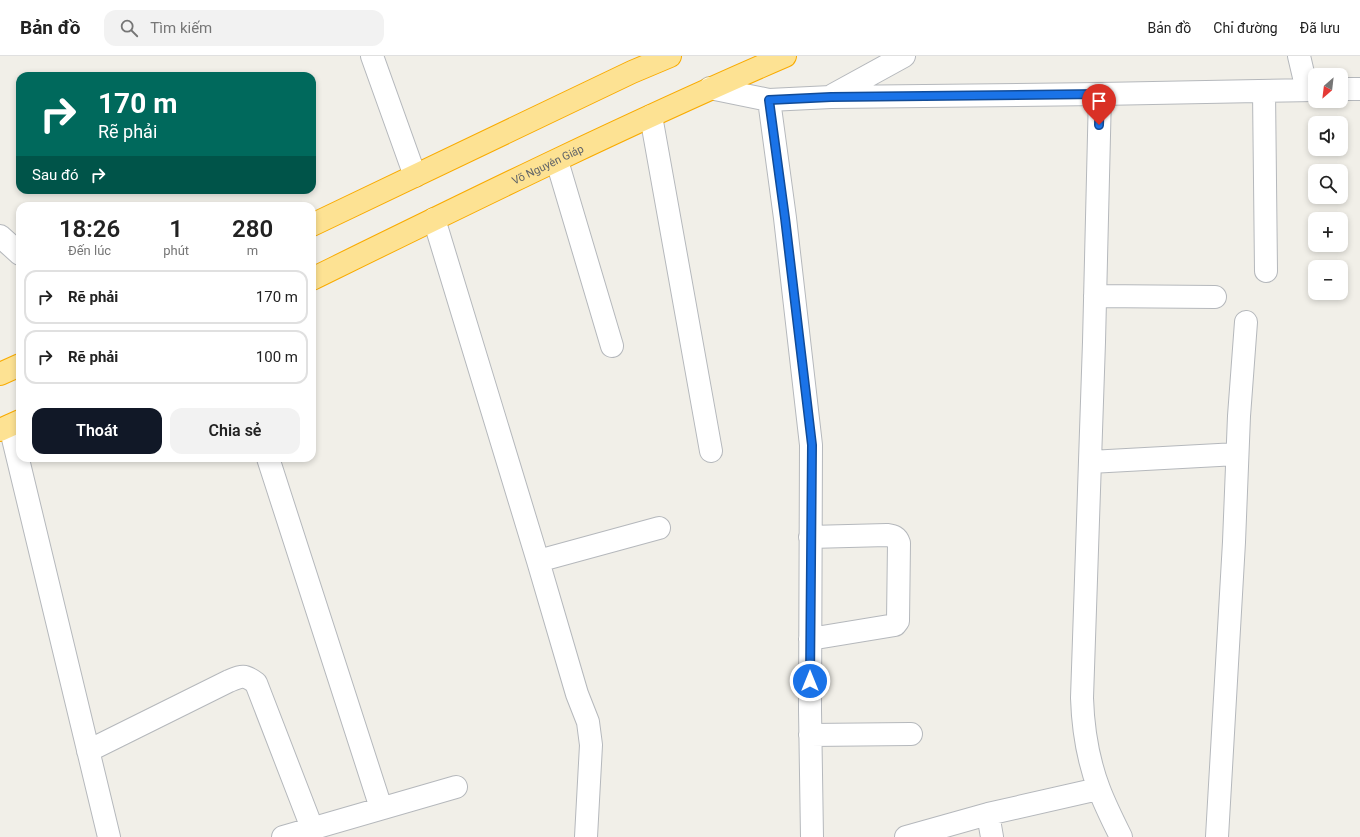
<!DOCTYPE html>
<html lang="vi">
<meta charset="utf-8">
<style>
:root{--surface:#fff;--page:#f2f2f2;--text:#222;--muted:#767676;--line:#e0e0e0;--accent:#111827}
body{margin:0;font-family:Roboto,sans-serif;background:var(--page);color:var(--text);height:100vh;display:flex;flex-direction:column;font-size:15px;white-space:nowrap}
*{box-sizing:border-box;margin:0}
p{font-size:13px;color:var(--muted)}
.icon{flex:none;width:22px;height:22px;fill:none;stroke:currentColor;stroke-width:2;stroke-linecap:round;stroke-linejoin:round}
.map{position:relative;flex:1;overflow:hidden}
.side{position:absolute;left:16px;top:146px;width:300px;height:260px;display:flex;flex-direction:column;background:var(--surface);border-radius:12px;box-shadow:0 2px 6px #0003}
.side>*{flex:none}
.hud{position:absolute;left:16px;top:16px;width:300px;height:122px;border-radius:12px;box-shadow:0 2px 6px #0003;background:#00695c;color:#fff;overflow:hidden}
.needle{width:26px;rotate:208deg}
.controls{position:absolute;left:1308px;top:12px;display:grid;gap:8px}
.controls a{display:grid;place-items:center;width:40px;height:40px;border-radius:8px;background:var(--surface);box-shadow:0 2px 6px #0003;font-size:20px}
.pin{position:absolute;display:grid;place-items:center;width:34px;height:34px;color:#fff;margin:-41px -17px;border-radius:50% 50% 50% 0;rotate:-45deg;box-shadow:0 0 4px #0007}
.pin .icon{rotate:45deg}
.me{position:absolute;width:44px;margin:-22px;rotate:0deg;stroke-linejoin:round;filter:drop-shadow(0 0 3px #0008)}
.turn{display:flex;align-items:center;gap:14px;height:84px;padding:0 16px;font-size:18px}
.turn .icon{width:52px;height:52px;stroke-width:2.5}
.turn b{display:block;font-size:28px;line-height:34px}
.then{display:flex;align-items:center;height:38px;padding:0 16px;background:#0003;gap:8px;font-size:15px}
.eta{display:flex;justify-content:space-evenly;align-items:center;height:68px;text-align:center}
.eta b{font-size:24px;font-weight:600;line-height:28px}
.primary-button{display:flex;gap:8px;margin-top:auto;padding:8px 16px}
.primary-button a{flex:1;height:46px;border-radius:12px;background:var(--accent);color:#fff;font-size:16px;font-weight:600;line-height:46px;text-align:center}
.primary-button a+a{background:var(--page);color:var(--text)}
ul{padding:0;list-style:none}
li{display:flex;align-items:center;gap:12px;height:54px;margin:0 8px 6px;padding:0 8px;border:2px solid var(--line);border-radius:12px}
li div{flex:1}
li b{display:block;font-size:15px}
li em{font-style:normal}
header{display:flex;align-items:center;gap:24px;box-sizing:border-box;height:56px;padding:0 20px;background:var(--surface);border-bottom:1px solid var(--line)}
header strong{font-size:19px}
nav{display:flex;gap:22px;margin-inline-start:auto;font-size:14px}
.search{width:280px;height:36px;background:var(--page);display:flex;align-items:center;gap:10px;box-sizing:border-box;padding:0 14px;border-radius:12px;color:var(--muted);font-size:15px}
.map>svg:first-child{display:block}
</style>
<header>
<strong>Bản đồ</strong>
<div class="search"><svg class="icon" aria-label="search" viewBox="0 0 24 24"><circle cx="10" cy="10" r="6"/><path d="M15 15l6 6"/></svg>Tìm kiếm</div>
<nav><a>Bản đồ</a><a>Chỉ đường</a><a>Đã lưu</a></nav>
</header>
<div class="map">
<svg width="1360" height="781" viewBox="0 0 1360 781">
<rect width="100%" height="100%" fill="#f1efe8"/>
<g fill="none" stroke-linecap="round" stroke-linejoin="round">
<defs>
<path id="minor" d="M372 0 415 120
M1299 0 1307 34
M710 32 769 44 831 41 1100 38 1315 34
M1341 33H1360
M1264 35 1266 215
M1100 38 1094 286 1082 642C1083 673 1088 704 1099 733 1105 749 1113 765 1121 781
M833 39 904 0
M769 44 785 162 811 389 810 654 812 781
M651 60 711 395
M557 105 612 290
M434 163 538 505 577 638 588 666 591 689 586 781
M0 180 20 198
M1095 240 1215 241
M10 370 109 781
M268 402 381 752
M1090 406 1237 398
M538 505 659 472
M810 583 895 569 898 565 899 487C897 481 894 480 887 479L810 481
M810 679 911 678
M88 695 229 625C241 620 244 618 256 627L312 772
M988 758 992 781
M283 781 456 731
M906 781 988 758 1098 733
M1217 781 1234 486 1239 360 1246 266"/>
<g id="highway">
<path d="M312 169 632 16 670 0"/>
<path id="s1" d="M312 223C469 146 625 69 785 0"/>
<path d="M0 318 20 309"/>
<path d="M0 374 20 365"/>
</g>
</defs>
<use href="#minor" stroke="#b5b8bc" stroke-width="24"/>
<use href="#highway" stroke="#f9ab00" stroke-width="24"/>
<use href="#minor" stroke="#fff" stroke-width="22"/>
<use href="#highway" stroke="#fde293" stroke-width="22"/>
</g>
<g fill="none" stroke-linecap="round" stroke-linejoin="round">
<defs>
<path id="route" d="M810 625 812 389 785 162 769 44 831 41 1100 38 1099 69"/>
</defs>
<use href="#route" stroke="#114b97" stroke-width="10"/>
<use href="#route" stroke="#1a73e8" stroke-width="7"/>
</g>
<g text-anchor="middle" stroke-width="3.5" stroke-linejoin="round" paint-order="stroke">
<g font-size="11" fill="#5f6368" stroke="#fff">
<text dy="4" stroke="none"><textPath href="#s1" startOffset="262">Võ Nguyên Giáp</textPath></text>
</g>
</g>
</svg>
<div class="controls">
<a><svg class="needle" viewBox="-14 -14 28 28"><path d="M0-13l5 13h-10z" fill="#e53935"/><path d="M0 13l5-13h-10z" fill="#767676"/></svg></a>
<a><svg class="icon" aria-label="sound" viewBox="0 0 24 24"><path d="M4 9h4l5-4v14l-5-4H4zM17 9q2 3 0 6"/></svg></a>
<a><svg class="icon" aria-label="search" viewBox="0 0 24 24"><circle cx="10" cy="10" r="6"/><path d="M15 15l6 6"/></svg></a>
<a>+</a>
<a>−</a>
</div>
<div class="pin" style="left:1099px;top:69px;background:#d93025"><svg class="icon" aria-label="arrive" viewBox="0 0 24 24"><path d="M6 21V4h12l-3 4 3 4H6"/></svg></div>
<svg class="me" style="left:810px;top:625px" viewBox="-20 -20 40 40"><circle r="17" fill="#1a73e8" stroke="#fff" stroke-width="3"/><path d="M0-11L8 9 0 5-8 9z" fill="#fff"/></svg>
<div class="hud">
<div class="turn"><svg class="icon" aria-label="right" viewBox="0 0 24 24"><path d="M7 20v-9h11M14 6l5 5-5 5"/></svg><div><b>170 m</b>Rẽ phải</div></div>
<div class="then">Sau đó<svg class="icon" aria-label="right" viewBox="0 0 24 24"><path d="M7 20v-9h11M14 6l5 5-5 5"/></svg></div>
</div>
<section class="side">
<div class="eta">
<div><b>18:26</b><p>Đến lúc</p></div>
<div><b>1</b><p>phút</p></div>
<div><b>280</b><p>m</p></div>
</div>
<ul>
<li><svg class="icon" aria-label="right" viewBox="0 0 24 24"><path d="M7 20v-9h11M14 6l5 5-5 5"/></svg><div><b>Rẽ phải</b></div><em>170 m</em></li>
<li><svg class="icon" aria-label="right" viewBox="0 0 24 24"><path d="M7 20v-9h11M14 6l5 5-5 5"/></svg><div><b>Rẽ phải</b></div><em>100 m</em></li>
</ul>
<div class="primary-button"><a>Thoát</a><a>Chia sẻ</a></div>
</section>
</div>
